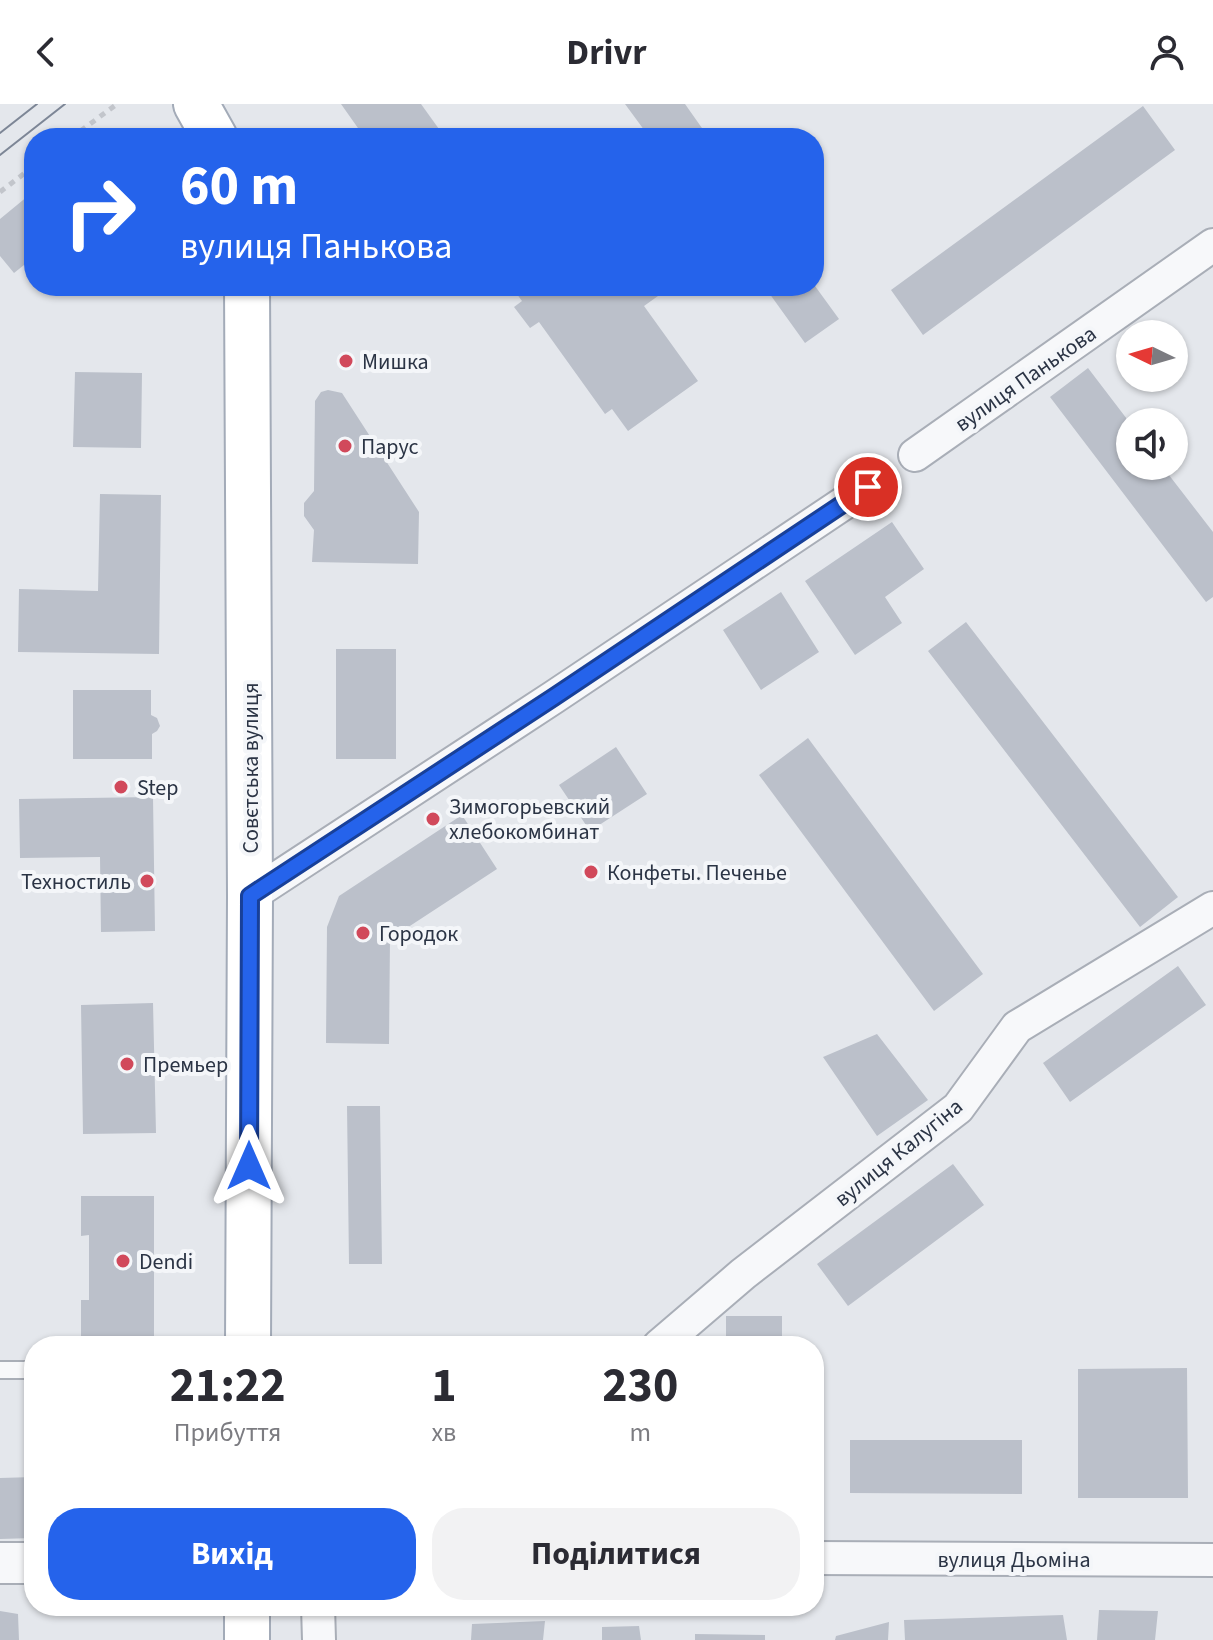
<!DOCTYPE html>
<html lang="uk">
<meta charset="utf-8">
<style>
:root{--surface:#fff;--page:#f2f2f3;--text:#2b2b33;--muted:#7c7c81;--accent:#2563eb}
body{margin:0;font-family:"Source Sans 3",sans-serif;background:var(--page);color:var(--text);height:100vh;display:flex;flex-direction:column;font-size:30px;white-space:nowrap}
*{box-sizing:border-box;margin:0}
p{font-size:26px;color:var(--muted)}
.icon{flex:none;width:44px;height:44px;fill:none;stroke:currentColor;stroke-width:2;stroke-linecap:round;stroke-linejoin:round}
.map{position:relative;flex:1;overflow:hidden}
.details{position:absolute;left:24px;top:1232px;width:800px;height:280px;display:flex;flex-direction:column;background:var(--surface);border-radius:32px;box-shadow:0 2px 6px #0004}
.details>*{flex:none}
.guide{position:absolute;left:24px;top:24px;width:800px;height:168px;border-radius:32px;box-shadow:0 2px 6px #0004;background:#2563eb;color:#fff;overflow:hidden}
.needle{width:52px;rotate:275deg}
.fabs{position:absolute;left:1116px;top:216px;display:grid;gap:16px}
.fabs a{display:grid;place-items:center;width:72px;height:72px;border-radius:50%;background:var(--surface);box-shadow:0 2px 6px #0004;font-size:40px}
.pin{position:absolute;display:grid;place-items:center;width:68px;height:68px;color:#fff;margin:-34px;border:4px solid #fff;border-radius:50%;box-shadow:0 2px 8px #0007}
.me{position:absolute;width:88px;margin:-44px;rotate:0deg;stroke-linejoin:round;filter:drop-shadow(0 0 6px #0008)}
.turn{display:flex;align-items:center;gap:28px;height:168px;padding:0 24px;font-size:36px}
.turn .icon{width:104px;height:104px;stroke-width:2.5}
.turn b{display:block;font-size:56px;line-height:68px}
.eta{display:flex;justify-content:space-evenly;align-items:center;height:136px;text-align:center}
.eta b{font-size:48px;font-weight:700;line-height:56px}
.primary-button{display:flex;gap:16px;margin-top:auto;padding:16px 24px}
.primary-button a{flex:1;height:92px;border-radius:32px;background:var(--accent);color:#fff;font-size:32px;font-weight:700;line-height:92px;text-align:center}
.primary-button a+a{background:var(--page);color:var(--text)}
header{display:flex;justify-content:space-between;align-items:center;height:104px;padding:0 24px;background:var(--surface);font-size:36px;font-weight:700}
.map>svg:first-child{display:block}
</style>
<header><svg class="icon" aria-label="back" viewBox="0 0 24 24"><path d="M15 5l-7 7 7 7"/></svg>Drivr<svg class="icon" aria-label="person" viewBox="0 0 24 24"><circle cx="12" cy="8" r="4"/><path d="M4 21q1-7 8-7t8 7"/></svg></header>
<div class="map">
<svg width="1213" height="1536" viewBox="0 0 1213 1536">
<rect width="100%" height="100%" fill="#e4e7ec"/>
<path fill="#bbc0ca" d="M341 0H421L444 32 440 34H365Z
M625 0H685L709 34H650Z
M1143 2 1175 46 923 231 891 186Z
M34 87V153L14 169 0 152V115Z
M511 182H672L644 202 698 277 628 327 612 305 605 310 539 218 530 224 514 203 522 197Z
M764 182H815L839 215 805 239Z
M1088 264 1130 319V362H1162L1213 428V493L1206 498 1050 293Z
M75 268 142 269 141 344 73 343Z
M328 286 342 289 419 408 418 460 312 458 314 426 304 412V399L314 387 315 297 321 288Z
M100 390 161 391 159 550 18 548 19 485 98 487Z
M892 418 924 465 885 493 902 519 855 551 805 477Z
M781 488 819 548 761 586 723 526Z
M966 518 1178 793 1140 823 928 547Z
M336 545H396V655H336Z
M73 586H151V611L157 614 160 622 157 627 152 630V655H73Z
M808 634 983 870 934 907 759 671Z
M616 643 647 690 590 727 559 681Z
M153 693 155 827 101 828 100 753 20 754 19 695Z
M462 711 497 765 390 835 389 940 326 939 327 823 339 792Z
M1178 862 1206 901 1070 998 1043 959Z
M153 899 156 1029 83 1030 81 901Z
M877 930 928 996 877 1032 823 953Z
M347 1002H380L382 1160H349Z
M953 1060 984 1101 848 1202 817 1160Z
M81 1092H154V1236H81V1196H89V1131L81 1132Z
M726 1212H782V1242H726Z
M1187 1264 1188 1394H1078V1265Z
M850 1336H1022V1390L850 1389Z
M34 1373V1434L0 1435V1374Z
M1099 1506 1158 1507 1155 1536H1097Z
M0 1507 18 1510 19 1536H0Z
M1063 1511 1067 1536H905L904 1516Z
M545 1517 543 1536H471L472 1520Z
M889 1518 888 1536H835L836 1532Z
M639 1522 641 1536H602V1523Z
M695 1530 765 1531V1536H695Z"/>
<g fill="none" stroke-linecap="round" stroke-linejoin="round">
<defs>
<path id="service" d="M0 1266H34"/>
<path id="minor" d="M915 351 1213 141
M250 792 554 593 868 383
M659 1242 743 1170 958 1004 1017 923 1213 804
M814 1454 1213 1456
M318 1502 319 1536"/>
<path id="tertiary" d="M0 1459H34"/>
<path id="primary" d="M196 0 215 34
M247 182 250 792 248 1242
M247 1536V1502"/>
</defs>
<use href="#service" stroke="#a9aeb7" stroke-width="20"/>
<use href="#minor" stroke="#a9aeb7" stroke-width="36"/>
<use href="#tertiary" stroke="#a9aeb7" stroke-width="44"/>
<use href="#primary" stroke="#a3abb8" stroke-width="48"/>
<path stroke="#c2c5cb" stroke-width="5" stroke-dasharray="6 6" stroke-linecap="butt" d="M71 34 117 0
M0 88 34 62"/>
<use href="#service" stroke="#f7f8fa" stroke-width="16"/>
<use href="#minor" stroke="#f7f8fa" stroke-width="32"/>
<use href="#tertiary" stroke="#f7f8fa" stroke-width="40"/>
<use href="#primary" stroke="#fff" stroke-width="44"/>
<path stroke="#7d8696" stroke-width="2" d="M0 29 37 0
M0 51 65 0"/>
</g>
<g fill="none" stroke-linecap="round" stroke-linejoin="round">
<defs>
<path id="route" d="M249 1062 250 792 554 593 868 383"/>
</defs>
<use href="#route" stroke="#184099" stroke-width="20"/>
<use href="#route" stroke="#2563eb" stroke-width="14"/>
</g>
<g fill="#d1495b" stroke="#f4f6f9" stroke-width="3">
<circle cx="346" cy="257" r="8"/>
<circle cx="345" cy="342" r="8"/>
<circle cx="121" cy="683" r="8"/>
<circle cx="433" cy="715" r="8"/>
<circle cx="591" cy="768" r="8"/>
<circle cx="147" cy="777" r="8"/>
<circle cx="363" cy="829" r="8"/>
<circle cx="127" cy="960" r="8"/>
<circle cx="123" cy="1157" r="8"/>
</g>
<g text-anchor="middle" stroke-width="8" stroke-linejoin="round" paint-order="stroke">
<g font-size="22" fill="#2b3445" stroke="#f4f6f9" text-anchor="start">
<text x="362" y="265">Мишка</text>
<text x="361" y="350">Парус</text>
<text x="137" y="691">Step</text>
<text x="449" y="710">Зимогорьевский<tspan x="449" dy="25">хлебокомбинат</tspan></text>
<text x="607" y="776">Конфеты. Печенье</text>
<text x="131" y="785" text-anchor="end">Техностиль</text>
<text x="379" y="837">Городок</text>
<text x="143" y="968">Премьер</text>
<text x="139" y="1165">Dendi</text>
</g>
<g font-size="22" fill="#2b3445" stroke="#f4f6f9">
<text transform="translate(1025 274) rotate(-35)" y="8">вулиця Панькова</text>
<text transform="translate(250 664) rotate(-90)" y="8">Совєтська вулиця</text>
<text transform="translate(898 1048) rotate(-39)" y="8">вулиця Калугіна</text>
<text x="1014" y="1463">вулиця Дьоміна</text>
</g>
</g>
</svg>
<div class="fabs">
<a><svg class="needle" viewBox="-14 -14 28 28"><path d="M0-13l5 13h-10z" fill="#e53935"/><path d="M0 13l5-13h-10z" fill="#7c7c81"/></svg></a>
<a><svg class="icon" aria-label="sound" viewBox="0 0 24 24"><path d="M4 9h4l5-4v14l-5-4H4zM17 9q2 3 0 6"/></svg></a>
</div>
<div class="pin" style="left:868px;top:383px;background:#d93025"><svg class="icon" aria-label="arrive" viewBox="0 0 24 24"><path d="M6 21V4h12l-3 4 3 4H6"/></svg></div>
<svg class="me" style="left:249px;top:1062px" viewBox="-20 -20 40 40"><path d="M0-17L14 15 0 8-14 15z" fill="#2563eb" stroke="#fff" stroke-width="4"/></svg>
<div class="guide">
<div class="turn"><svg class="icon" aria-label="right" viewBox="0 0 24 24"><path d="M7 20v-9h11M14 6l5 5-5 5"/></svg><div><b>60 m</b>вулиця Панькова</div></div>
</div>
<section class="details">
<div class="eta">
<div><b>21:22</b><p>Прибуття</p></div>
<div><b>1</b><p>хв</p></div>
<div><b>230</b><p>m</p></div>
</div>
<div class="primary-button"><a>Вихід</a><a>Поділитися</a></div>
</section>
</div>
